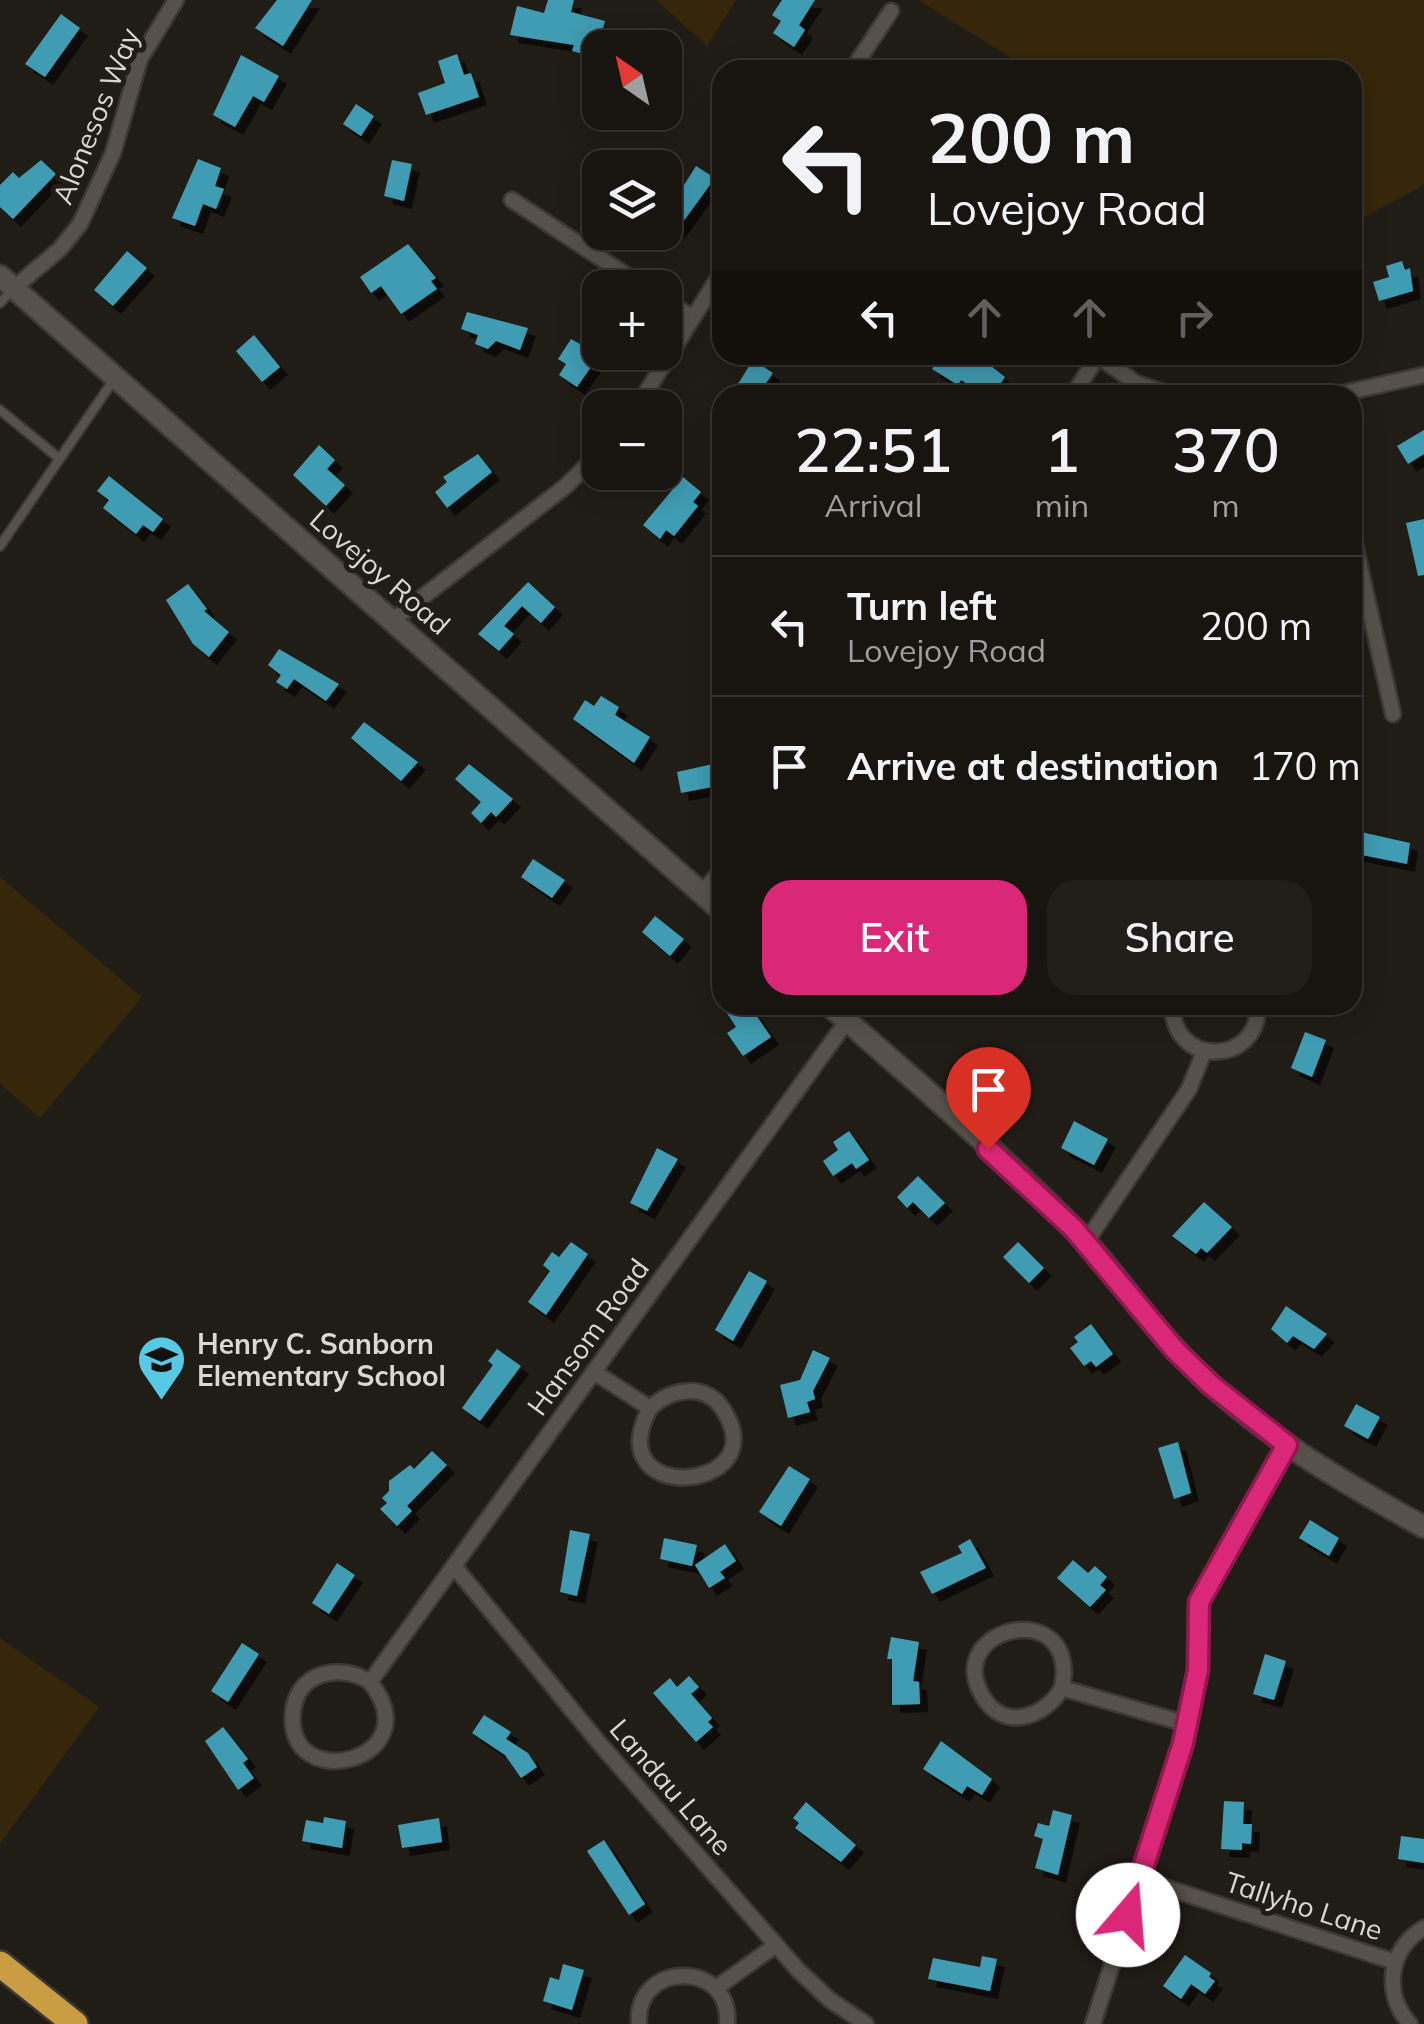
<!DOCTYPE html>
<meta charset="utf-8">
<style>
:root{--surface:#181510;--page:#211e19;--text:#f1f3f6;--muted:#9f9f9f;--line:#363430;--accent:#db2777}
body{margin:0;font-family:Mulish,sans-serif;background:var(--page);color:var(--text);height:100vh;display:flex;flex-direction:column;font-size:38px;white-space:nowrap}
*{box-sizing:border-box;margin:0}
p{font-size:32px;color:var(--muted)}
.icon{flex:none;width:55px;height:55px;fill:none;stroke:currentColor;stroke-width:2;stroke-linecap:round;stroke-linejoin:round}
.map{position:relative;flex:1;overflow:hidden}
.drawer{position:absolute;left:712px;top:385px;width:650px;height:630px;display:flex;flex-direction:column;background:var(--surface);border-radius:30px;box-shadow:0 5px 25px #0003,0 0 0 2px var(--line)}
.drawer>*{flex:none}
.banner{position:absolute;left:712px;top:60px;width:650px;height:305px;border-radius:30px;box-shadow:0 5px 25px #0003,0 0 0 2px var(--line);background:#181510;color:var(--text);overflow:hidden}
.needle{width:65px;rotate:326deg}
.controls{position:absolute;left:582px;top:30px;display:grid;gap:20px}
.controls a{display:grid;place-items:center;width:100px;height:100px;border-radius:20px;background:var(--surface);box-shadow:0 5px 25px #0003,0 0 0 2px var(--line);font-size:50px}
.pin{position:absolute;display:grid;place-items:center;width:85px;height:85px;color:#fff;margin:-102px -42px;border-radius:50% 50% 50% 0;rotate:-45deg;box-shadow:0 0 10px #0007}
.pin .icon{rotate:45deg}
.me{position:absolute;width:110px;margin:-55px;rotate:18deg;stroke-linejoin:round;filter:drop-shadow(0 0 8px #0008)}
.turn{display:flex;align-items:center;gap:35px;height:210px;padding:0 50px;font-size:45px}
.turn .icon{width:130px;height:130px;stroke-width:2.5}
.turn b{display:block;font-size:70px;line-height:85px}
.lanes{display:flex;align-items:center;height:95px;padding:0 50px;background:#0003;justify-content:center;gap:50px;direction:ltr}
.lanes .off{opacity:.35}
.eta{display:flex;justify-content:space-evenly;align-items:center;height:170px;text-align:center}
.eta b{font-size:60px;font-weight:600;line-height:70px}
.cta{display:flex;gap:20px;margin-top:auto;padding:20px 50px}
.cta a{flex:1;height:115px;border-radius:30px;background:var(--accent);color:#fff;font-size:40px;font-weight:600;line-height:115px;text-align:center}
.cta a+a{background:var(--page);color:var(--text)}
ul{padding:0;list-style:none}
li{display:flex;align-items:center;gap:30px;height:140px;padding:0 50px;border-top:2px solid var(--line)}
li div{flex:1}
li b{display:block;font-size:38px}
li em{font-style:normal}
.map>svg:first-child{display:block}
</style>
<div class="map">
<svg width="1424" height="2024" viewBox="0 0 1424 2024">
<defs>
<filter id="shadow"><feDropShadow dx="8" dy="8" stdDeviation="0" flood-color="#0009"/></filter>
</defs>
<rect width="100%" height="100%" fill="#201c16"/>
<path fill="#36270a" d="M656 0H736L707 46Z
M918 0H1424V185L1353 223 1352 70H1031Z
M0 877 142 997 40 1118 0 1084Z
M0 1638 99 1707 0 1844Z"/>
<path fill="#419cb2" filter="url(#shadow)" d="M277 0H312L283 46 255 28Z
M548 0H574L571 12 605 21 595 57 572 51 574 45 510 35 517 6 544 13Z
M782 0H815L799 25 805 30 794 47 773 33 781 21 772 15Z
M61 14 80 28 45 77 25 64Z
M457 54 464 75 471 73 479 97 426 115 418 93 445 83 438 61Z
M241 55 279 76 264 102 253 96 235 127 213 115Z
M356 104 374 116 361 136 343 124Z
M198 159 221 168 215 186 224 189 216 209 203 204 195 226 172 218Z
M41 160 56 174 13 219 0 207V185L13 172 19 178Z
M392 160 412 164 404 201 384 196Z
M696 166 715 178 677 230 665 222V215Z
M408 244 436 278 431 281 437 289 401 314 381 286 371 293 360 277Z
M127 251 147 268 113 306 94 290Z
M1402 261 1405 270 1410 268 1413 291 1379 301 1373 282 1389 277 1386 266Z
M467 312 528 328 520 350 496 341 488 349 475 344 478 335 461 329Z
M600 314V354L577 387 559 375 566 364 558 359 571 339 580 344Z
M254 335 280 367 262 382 236 351Z
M941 355H977L1005 377 995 392 981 383 977 390 961 380 958 385 932 369Z
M753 360 773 373 766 383 785 395H731Z
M1424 430V454L1408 464 1397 446Z
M319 445 335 460 327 469 345 485 326 506 293 475Z
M478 454 492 472 447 508 435 492 447 482 443 477Z
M109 476 163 519 153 532 143 525 136 534 103 508 109 500 97 491Z
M683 477 701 492 693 502 698 506 674 536 666 530 660 539 643 525Z
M1424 519V575L1418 576 1406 523Z
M528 582 555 607 541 623 522 606 504 626 514 634 499 651 478 634Z
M188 584 207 609 204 611 229 632 209 657 193 644 166 600Z
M279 649 339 684 326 701 294 679 287 689 276 682 281 675 268 665Z
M601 696 619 707 615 715 650 737 634 763 573 719 585 700 594 706Z
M364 722 418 762 401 781 351 738Z
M722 762V785L681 793 677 772Z
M469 764 513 799 496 817 491 812 481 823 471 813 481 802 455 779Z
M1352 830 1410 843 1407 864 1352 853Z
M533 859 565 880 552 898 521 877Z
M655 916 684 939 670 956 642 932Z
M732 1005H749L771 1037 743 1056 727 1033 736 1027 725 1010Z
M1305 1032 1326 1040 1312 1077 1291 1068Z
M988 1051 1010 1073 995 1089 972 1066Z
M1074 1121 1108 1139 1094 1165 1061 1148Z
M849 1131 869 1160 856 1169 852 1163 833 1176 823 1161 838 1150 833 1142Z
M657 1148 678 1159 647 1211 630 1203Z
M918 1176 945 1203 929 1218 913 1202 907 1208 897 1197Z
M1204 1202 1232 1227 1207 1253 1201 1248 1196 1254 1172 1236Z
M571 1242 588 1254 546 1315 528 1302 550 1271 543 1265 552 1252 559 1257Z
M1018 1242 1044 1268 1029 1283 1003 1257Z
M749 1271 767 1281 733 1341 715 1330Z
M1286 1306 1327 1334 1314 1349 1293 1336 1287 1343 1271 1329Z
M1091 1324 1113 1354 1096 1367 1091 1361 1084 1366 1070 1348 1078 1342 1074 1337Z
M497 1349 521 1366 480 1421 462 1408 493 1365 488 1361Z
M813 1350 830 1358 813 1391 815 1399 807 1402 810 1412 788 1418 780 1385 800 1380Z
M1356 1404 1380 1417 1368 1439 1344 1426Z
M1178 1442 1191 1493 1174 1499 1158 1448Z
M432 1451 447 1465 407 1506 412 1511 397 1526 380 1509 387 1503 382 1498 389 1491V1481L410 1465 414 1469Z
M789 1466 810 1479 781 1526 759 1512Z
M1310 1520 1339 1538 1329 1556 1299 1538Z
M570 1530 590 1534 577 1596 560 1592Z
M664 1538 697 1545 692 1566 660 1559Z
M970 1539 986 1568 932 1594 920 1572 962 1553 958 1546Z
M725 1544 736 1561 720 1572 725 1578 709 1588 695 1565Z
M1073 1560 1088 1573 1095 1566 1107 1577 1100 1585 1106 1590 1090 1607 1057 1578Z
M337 1563 355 1575 329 1614 312 1603Z
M891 1637 919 1642 913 1681 919 1682 920 1704 892 1705V1659H887Z
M242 1643 259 1654 228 1702 211 1691Z
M1265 1654 1286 1661 1274 1700 1253 1694Z
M689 1676 699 1687 691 1694 712 1718 708 1722 713 1727 696 1742 653 1693 670 1678 677 1687Z
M484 1715 511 1732 506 1739 528 1753 537 1767 521 1778 505 1755 472 1733Z
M223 1727 248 1759 243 1763 254 1778 238 1790 205 1741Z
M941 1741 992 1779 982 1795 967 1786 962 1794 923 1769Z
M1224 1801 1244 1802 1243 1824H1252L1251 1844 1242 1843V1850L1221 1849Z
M806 1802 856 1845 841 1862 795 1828 799 1823 793 1818Z
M1053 1810 1072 1815 1058 1875 1035 1868 1043 1839 1034 1836 1038 1823 1049 1826Z
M324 1817 346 1821 342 1848 302 1841 306 1820 323 1823Z
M439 1818 442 1842 402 1848 398 1825Z
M1401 1836 1424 1839V1863L1398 1859Z
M604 1840 645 1904 629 1915 587 1851Z
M1185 1955 1211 1973 1209 1977 1215 1981 1205 1994 1191 1984 1181 1999 1163 1986Z
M982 1956 997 1959 990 1991 928 1979 933 1958 980 1967Z
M563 1964 584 1970 572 2010 543 2001 550 1977 559 1980Z"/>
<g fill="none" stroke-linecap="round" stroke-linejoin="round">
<defs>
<path id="lane" d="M0 303 14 288
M0 410 60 459
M0 546 113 381"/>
<path id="street" d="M852 70 891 11
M512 200 646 288
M14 288 60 249 80 224 113 153 140 59 176 0
M665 300 693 318
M1096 355 1136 383 1171 395
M1073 395 1098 356
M1335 395 1424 375
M636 408 722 272
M1352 532 1393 714
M393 620 566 486 600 452
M702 892 722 870
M1173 1005C1170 1067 1260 1067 1258 1005
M1086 1242 1189 1089 1204 1052
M594 1372 650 1408C597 1508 776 1492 724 1411 706 1382 672 1388 650 1408
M454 1566 600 1744 798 1970 830 2000 866 2024
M370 1682C433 1761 284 1797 293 1712 297 1671 341 1663 370 1682L847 1021
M1062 1688C1045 1718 1002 1732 982 1695 942 1626 1080 1595 1062 1688L1187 1724
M1140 1879 1395 1962
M716 1988 776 1945
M639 2024C634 1960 733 1960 727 2024
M1093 2024 1183 1743 1198 1670 1199 1602 1287 1445
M1410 2024C1383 1994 1388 1949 1424 1928"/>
<path id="secondary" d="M0 276 722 911
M829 1005C912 1078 998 1151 1075 1230 1113 1269 1141 1314 1178 1352 1248 1427 1335 1478 1424 1527"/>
<path id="highway" d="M0 1964 75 2024"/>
</defs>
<use href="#lane" stroke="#3c3935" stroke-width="12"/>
<use href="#street" stroke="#3c3935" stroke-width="19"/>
<use href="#secondary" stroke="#3c3935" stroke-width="25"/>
<use href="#highway" stroke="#3c3935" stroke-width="30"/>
<use href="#lane" stroke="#56524b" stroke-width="8"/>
<use href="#street" stroke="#56524b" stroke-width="14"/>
<use href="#secondary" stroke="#56524b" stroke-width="20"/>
<use href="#highway" stroke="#cb9d43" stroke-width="25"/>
</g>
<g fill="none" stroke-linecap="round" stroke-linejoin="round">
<defs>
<path id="route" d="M988 1149 1074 1229 1175 1350 1211 1385 1287 1445 1199 1602 1198 1670 1183 1743 1128 1915"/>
</defs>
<use href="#route" stroke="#8e194d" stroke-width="25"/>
<use href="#route" stroke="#db2777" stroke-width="18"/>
</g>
<defs>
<symbol id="school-pin" viewBox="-11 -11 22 30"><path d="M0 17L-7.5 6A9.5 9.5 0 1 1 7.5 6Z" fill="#58c9e4" stroke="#201c16"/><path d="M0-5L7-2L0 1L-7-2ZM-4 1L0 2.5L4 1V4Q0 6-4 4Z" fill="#111"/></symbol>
</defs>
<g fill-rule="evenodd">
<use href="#school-pin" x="134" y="1332" width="55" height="75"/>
</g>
<g text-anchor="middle" stroke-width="10" stroke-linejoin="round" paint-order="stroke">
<g font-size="28" fill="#dbd8d4" stroke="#201c16">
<text transform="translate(96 116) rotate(-68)" y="10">Alonesos Way</text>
<text transform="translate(380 572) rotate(41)" y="10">Lovejoy Road</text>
<text transform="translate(588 1337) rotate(-54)" y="10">Hansom Road</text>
<text transform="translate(671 1787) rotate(49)" y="10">Landau Lane</text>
<text transform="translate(1304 1906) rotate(18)" y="10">Tallyho Lane</text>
</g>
<g font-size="28" font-weight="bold" fill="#dbd8d4" stroke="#201c16" text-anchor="start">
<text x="197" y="1354">Henry C. Sanborn<tspan x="197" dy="32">Elementary School</tspan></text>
</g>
</g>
</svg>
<div class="controls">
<a><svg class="needle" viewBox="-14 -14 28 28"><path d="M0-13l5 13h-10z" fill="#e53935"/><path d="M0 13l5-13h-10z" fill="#9f9f9f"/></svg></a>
<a><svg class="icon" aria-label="layers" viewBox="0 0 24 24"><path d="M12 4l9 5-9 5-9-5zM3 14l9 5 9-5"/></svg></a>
<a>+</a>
<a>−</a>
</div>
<div class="pin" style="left:988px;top:1149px;background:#d93025"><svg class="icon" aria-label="arrive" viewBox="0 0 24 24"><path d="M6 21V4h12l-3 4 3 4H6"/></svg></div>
<svg class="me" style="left:1128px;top:1915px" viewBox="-20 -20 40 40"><circle r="19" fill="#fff"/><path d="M0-13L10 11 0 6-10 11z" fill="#db2777"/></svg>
<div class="banner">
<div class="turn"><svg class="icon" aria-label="left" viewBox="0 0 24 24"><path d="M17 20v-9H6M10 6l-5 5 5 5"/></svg><div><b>200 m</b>Lovejoy Road</div></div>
<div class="lanes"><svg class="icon" aria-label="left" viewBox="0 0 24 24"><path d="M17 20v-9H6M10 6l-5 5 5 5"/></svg><svg class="icon off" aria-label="ahead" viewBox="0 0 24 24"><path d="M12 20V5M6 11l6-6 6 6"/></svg><svg class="icon off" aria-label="ahead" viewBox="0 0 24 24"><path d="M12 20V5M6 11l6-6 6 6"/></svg><svg class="icon off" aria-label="right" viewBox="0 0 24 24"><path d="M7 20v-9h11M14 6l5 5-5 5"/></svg></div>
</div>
<section class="drawer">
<div class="eta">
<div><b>22:51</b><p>Arrival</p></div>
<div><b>1</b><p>min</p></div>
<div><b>370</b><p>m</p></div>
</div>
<ul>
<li><svg class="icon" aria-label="left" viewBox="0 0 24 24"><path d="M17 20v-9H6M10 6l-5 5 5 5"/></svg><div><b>Turn left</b><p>Lovejoy Road</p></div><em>200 m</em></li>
<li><svg class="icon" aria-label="arrive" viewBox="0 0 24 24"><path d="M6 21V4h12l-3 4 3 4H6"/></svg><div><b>Arrive at destination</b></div><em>170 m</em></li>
</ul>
<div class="cta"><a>Exit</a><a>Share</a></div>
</section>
</div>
